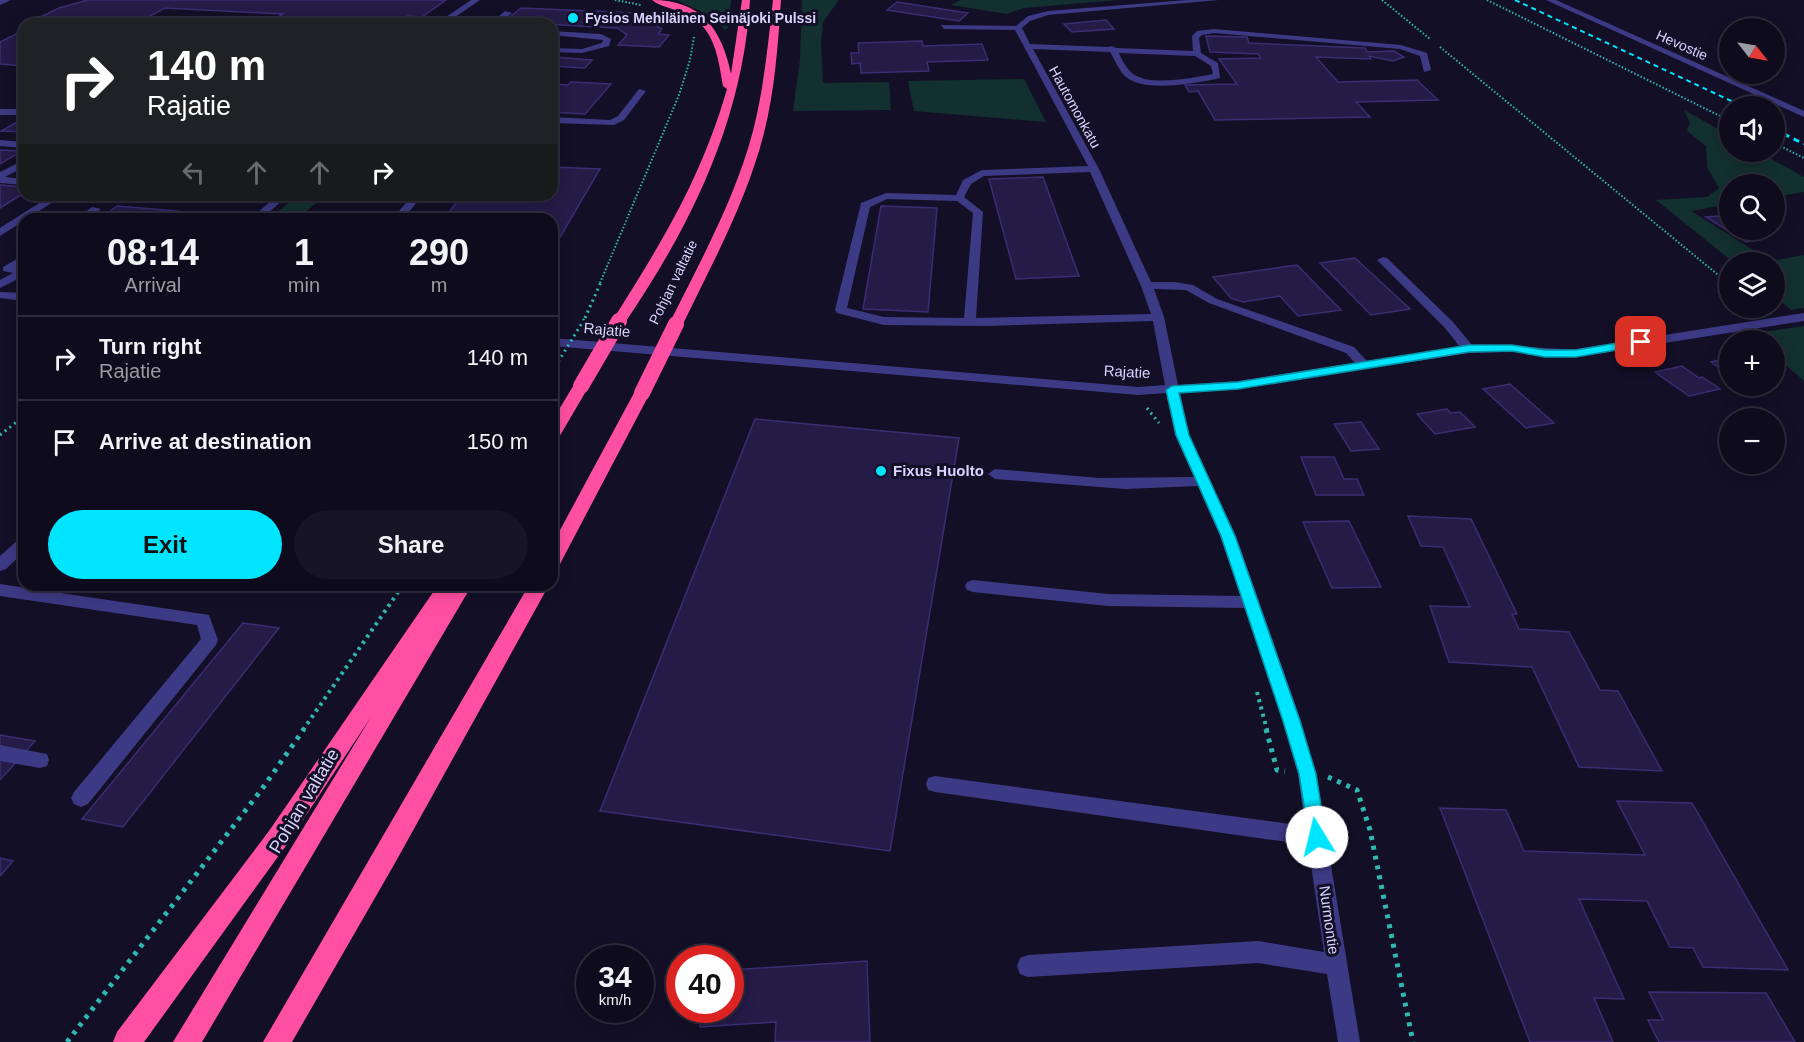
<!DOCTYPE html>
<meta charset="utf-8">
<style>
:root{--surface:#0e0b1c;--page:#171425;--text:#f1f3f6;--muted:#9b9ba3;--line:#2e2b3b;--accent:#00e5ff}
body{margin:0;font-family:Arial,sans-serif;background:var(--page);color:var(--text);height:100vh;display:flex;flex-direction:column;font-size:22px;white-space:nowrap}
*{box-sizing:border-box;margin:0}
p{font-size:20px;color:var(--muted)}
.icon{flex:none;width:33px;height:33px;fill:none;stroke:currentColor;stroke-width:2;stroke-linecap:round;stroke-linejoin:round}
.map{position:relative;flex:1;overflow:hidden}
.panel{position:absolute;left:18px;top:213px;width:540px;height:378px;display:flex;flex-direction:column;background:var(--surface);border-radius:18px;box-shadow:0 3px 15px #0003,0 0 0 2px var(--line)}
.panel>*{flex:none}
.top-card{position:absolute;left:18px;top:18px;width:540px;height:183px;border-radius:18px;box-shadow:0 3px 15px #0003,0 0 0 2px var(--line);background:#202124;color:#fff;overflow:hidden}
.needle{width:39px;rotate:121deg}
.buttons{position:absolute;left:1719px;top:18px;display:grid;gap:12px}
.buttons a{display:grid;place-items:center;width:66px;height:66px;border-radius:50%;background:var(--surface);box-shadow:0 3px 15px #0003,0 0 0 2px var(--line);font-size:30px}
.speed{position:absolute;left:576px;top:945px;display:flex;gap:12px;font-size:30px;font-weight:700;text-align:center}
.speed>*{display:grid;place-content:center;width:78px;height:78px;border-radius:50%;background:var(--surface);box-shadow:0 3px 15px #0003,0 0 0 2px var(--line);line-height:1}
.speed small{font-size:15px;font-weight:400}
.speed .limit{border:9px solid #d22;background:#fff;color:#111}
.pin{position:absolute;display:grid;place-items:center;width:51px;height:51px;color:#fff;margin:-26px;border-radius:12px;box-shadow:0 3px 9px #0006}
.me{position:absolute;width:66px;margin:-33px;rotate:351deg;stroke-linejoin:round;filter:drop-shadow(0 0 4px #0008)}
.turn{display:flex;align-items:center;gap:21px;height:126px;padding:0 30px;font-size:27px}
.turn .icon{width:78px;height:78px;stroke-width:2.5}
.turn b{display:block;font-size:42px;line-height:51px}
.lanes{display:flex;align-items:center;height:57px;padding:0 30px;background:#0003;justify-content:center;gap:30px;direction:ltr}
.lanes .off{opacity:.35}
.eta{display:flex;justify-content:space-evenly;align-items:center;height:102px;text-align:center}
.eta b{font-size:36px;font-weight:800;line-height:42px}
.primary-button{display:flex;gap:12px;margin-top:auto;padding:12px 30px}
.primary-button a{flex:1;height:69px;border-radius:36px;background:var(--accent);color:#111;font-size:24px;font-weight:800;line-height:69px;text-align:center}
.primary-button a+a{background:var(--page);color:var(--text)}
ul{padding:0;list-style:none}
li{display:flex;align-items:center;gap:18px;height:84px;padding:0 30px;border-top:2px solid var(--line)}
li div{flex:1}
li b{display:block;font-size:22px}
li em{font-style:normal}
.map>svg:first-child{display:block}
</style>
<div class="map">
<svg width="1804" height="1042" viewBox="0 0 1804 1042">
<rect width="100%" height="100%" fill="#130f26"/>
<path fill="#12302f" d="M676 0H731L728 28 725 30 711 16Z
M802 0H839L823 22 821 43 823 83 889 82 891 110 793 111 800 59Z
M960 0H1119L1024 8 1007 14 951 5Z
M1024 79 1046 122 914 111 908 81Z
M1684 110 1729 135 1730 152H1759L1804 177V192L1775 197 1774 184H1730L1729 204 1691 211 1771 261 1804 255V308L1791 310 1775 296 1774 262H1733L1656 200 1707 197 1719 188 1707 167 1706 146 1687 131 1690 123Z
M298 195H326L297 219H269Z
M1804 326V381L1775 356 1774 340H1756L1748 334Z"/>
<path fill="#241b47" stroke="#3b2d73" stroke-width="1.5" d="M88 0H446L422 17 407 16 399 21 339 18 330 24H267L283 14 165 8 135 24H36L34 20 59 8Z
M897 2 968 13 959 21 887 10Z
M521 8 636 13 633 17 644 18 662 29 658 34 669 35 659 47 618 45 627 35 617 28 504 22Z
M1106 20 1114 29 1072 32 1064 24Z
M24 30V66L0 64V42Z
M1206 36 1247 37 1249 43 1365 48 1367 52 1394 51 1404 57 1393 61 1369 56 1371 59 1316 57 1338 82 1417 80 1438 100 1356 102 1370 117 1215 120 1198 91 1189 92 1185 85 1237 84 1219 59 1261 58 1258 54 1210 52Z
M922 41 923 46 982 44 988 60 927 62 929 71 861 73 860 63 852 64 851 53H859L858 43Z
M552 57 592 60 585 68 552 66Z
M571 82 611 84 585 114 552 112V84L568 85Z
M24 118V132L1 131Z
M0 150 22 151 0 164Z
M552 167 600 169 552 251V219H444L462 195H552Z
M1043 177 1079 276 1016 279 989 179Z
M0 185 24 187V193L0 208Z
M109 195H172L162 202 106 197Z
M117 206 178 211 168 219H99Z
M881 206 937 208 928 312 863 309Z
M1717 216 1730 223V230H1740L1757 240 1746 242 1706 217Z
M1355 258 1410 309 1371 315 1320 263Z
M1297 265 1341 310 1298 316 1280 296 1243 302 1231 298 1213 277Z
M1727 359 1730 375 1711 362Z
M1682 366 1699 378 1702 377 1720 389 1689 396 1655 372Z
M1510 384 1554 423 1526 428 1483 389Z
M1743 386H1772L1774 387 1750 391Z
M1447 409 1451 413 1460 412 1475 427 1435 434 1417 414Z
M755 419 959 438 890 851 600 811Z
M1361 422 1379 449 1351 451 1334 424Z
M1301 457H1334L1344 479H1357L1364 495H1316Z
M1408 516 1471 519 1517 614H1512L1519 629 1569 632 1600 690 1618 691 1662 771 1579 767 1532 667 1449 662 1430 606 1470 607 1443 547 1421 546Z
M1349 521 1381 587 1332 588 1303 522Z
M243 623 279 628 123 827 82 819Z
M0 735 35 741 0 780Z
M1617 801 1692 803 1788 970 1703 967 1693 948 1670 947 1647 901 1579 899 1624 999 1594 998 1613 1042H1530L1440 808 1506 810 1524 851 1645 855Z
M0 858 13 861 0 876Z
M867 961 870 1042H775L776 1022 700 1027 701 1010H730V970Z
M1649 992 1766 993 1795 1042H1659L1648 1020H1663Z"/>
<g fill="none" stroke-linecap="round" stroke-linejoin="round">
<path stroke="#2fb8b0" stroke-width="2" stroke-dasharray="1.5 2" stroke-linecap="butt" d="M615 0 641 5
M1382 0 1430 39
M1487 0 1730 121
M1440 47 1728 283
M1774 143 1804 158
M600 283 679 95 690 60 694 37"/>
<path stroke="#2fb8b0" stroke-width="3" stroke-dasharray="2 4" stroke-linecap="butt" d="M1726 282 1730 285
M585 318 601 282
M1147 408 1159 423
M0 435 24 416"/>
<path stroke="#2fb8b0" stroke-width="4" stroke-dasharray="3 4.5" stroke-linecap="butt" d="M1257 692 1267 730
M303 730 403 585"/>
<path stroke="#2fb8b0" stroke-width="5" stroke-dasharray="4 6" stroke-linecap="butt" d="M1266 729 1277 770 1285 771
M1328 777 1357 790 1370 830 1413 1042
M67 1042 262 789 304 729"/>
<path fill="#3d3a85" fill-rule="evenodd" d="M0 0H11L0 5Z
M471 0H480L445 24H436Z
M1187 0H1219L1048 15 1030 21 1022 28 1030 44 1108 47 1112 46 1116 48 1193 51 1192 36 1197 31 1214 29 1401 45 1427 53 1431 70 1424 72 1420 56 1400 49 1214 33 1202 35 1199 38 1201 53 1218 63 1220 78C1197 83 1145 93 1126 77 1119 71 1115 60 1110 52L1033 49 1099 169 1151 282H1174L1193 285 1217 299 1354 347 1367 361 1460 347 1445 328 1377 260 1383 257 1387 258 1453 322 1472 345C1507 344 1541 349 1576 349L1804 313V321L1576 357H1545L1512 352 1469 353 1238 389 1180 392 1189 435 1236 536 1301 721 1316 774 1360 1042H1338L1327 974 1258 963 1028 977 1020 974 1017 966 1020 958 1028 955 1258 941 1324 952 1308 845 935 792 928 790 926 784 928 778 935 776 1305 826 1298 774 1283 721 1245 608 1108 606 973 592 967 590 965 586 967 582 973 580 1108 594 1241 596 1220 536 1198 486 1125 489 995 479 988 474 995 469 1099 478 1194 477 1175 435 1167 393 1138 395 552 346V338L1138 387 1165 385 1153 321 986 326 884 325 837 313 835 310 861 203 886 193 956 195 963 180 982 170 1088 166 1015 30 944 29 941 25 1016 26 1028 16 1048 11ZM1119 53 1195 56 1211 66 1213 74C1193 78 1148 87 1132 73 1126 68 1122 60 1119 53ZM1090 172 1141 286 1151 314 976 318 983 212 964 197 971 184 984 176ZM887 199 957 201 973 213 964 318 884 317 847 308 870 207ZM1154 289 1186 290 1209 303 1346 353 1355 363 1238 381 1178 385 1164 317Z
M1546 0H1556L1804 111V117Z
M505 11 512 13 499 24H490Z
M163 21 189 24H160Z
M552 31 601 34 611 39 609 46 582 53 552 52V48L582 49 602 43 603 40 552 35Z
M639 89 646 91 624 120 614 125 552 123V117L610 120 618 116Z
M0 109H24V115H0Z
M0 140 24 142V148L0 146Z
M24 160V167L5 177 24 179V185L0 183V172Z
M52 195H64L0 236V228Z
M278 195H289L261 219H250Z
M413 195H423L403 219H392Z
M92 207 101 209 88 219H76Z
M24 255V263L19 266 24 267V276L0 288V280L13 273 3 271V267Z
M0 292 24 293V301L0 298Z
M24 537V552L6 569 0 571V556L19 539Z
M0 584 203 614 209 615 218 640 216 645 88 804 81 807 74 804 71 798 74 792 201 639 197 625 0 596Z
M0 745 47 754 49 760 47 766 40 768 0 761Z"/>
<path fill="#ff4fa3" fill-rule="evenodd" d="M652 0C701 0 722 29 731 74L742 0H750C743 120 691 226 624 324L619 325 612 321C661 244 701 179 727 89L723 86C718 57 715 28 686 14 675 9 661 7 652 0Z
M773 0H781C778 44 775 89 764 133 747 200 713 262 683 324L676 328 671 327 669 324C700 262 735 199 753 131 764 88 768 44 773 0Z
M581 381 589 386 558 439 552 440V421L575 383Z
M642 388 650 393 561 562 559 567 552 569V545L634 393Z
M438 585H472L202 1042H173L371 717 285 847 144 1042H113L117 1032 269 831Z
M529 585H549L395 863 292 1042H263Z"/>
<path stroke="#00e5ff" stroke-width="2" stroke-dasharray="5 4" stroke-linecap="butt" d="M1515 0 1742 106"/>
<path stroke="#00e5ff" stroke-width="3" stroke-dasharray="6 5" stroke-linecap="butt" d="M1774 129 1804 144"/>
<path stroke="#2fb8b0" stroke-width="3" stroke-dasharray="2 4" stroke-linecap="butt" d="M552 372 585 318"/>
<path stroke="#ff4fa3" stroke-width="16" d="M581 386 619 321
M642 393 676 324"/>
</g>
<path fill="#00e5ff" stroke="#0095a6" stroke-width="1.5" d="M1641 339 1645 340V345L1576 357H1545L1512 351 1469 352 1238 389 1179 393 1189 435 1235 536 1300 721 1316 774 1326 837 1323 843 1317 845 1310 843 1299 774 1283 721 1221 536 1176 435 1166 390 1172 386 1238 382 1469 345H1512L1545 350H1576Z"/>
<g fill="#00e5ff" stroke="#130f26" stroke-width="2">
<circle cx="573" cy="18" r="6"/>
<circle cx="881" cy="471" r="6"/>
</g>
<g text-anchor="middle" stroke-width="6" stroke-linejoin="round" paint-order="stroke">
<g font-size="14" font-weight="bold" fill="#d9d4ff" stroke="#130f26" text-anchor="start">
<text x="585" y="23">Fysios Mehiläinen Seinäjoki Pulssi</text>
</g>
<g font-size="14" fill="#d9d4ff" stroke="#130f26">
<text transform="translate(1682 45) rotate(24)" y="5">Hevostie</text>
<text transform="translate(1075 107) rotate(61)" y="5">Hautomonkatu</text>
<text transform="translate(673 282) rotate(-64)" y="5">Pohjan valtatie</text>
</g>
<g font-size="15" fill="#d9d4ff" stroke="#130f26">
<text transform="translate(607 330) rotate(5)" y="5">Rajatie</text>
<text transform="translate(1127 372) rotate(3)" y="5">Rajatie</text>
<text transform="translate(1329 920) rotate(82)" y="5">Nurmontie</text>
</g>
<g font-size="15" font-weight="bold" fill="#d9d4ff" stroke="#130f26" text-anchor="start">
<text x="893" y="476">Fixus Huolto</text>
</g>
<g font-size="18" fill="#d9d4ff" stroke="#130f26">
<text transform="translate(304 801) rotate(-59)" y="6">Pohjan valtatie</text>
</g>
</g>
</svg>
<div class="buttons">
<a><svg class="needle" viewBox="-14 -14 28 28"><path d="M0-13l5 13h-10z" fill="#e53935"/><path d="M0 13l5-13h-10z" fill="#9b9ba3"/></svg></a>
<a><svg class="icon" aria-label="sound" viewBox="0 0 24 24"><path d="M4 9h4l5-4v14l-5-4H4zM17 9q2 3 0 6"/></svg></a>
<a><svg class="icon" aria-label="search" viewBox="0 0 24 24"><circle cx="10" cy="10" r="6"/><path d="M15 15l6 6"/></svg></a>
<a><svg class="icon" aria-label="layers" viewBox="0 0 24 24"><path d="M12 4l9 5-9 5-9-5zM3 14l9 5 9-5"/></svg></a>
<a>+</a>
<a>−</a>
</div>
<div class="speed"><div>34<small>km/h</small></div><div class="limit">40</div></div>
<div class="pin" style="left:1641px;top:342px;background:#d93025"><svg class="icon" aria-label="arrive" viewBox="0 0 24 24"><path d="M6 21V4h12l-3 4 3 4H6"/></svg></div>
<svg class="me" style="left:1317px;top:837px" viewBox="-20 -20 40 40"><circle r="19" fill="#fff"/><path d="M0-13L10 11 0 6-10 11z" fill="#00e5ff"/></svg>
<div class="top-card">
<div class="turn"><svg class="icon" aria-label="right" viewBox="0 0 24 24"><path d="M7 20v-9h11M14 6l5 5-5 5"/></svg><div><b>140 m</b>Rajatie</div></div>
<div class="lanes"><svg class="icon off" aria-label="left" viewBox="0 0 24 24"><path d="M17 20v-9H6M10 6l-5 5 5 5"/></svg><svg class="icon off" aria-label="ahead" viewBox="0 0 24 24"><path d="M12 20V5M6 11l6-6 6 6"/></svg><svg class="icon off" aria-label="ahead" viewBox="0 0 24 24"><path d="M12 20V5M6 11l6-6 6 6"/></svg><svg class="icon" aria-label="right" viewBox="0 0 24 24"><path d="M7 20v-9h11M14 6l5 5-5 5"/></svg></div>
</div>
<section class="panel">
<div class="eta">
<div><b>08:14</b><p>Arrival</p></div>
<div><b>1</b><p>min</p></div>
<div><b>290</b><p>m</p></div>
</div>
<ul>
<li><svg class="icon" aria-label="right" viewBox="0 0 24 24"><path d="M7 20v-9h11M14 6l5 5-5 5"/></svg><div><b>Turn right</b><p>Rajatie</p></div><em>140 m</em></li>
<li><svg class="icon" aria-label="arrive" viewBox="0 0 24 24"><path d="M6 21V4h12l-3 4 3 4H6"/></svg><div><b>Arrive at destination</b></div><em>150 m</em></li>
</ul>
<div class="primary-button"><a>Exit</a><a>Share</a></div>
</section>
</div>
